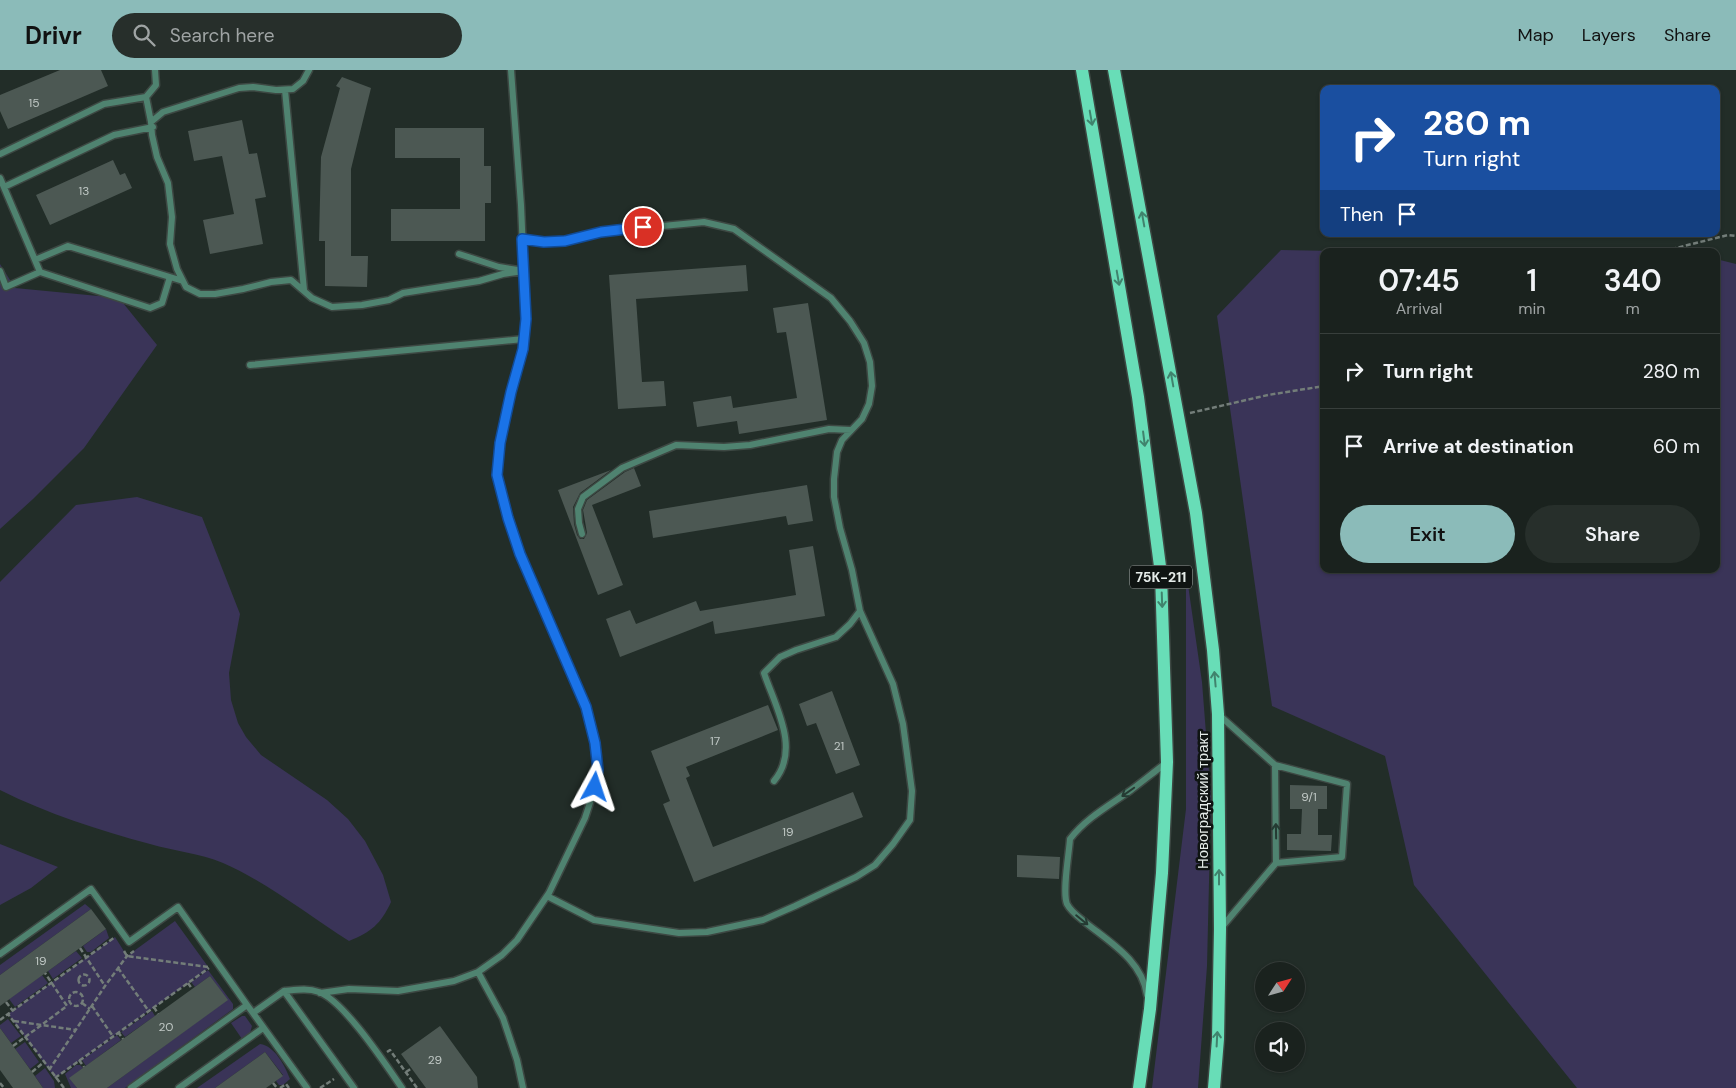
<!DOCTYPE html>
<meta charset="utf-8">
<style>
:root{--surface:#1a221e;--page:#272f2b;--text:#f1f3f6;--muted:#9fa4a4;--line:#383f3c;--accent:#8bbbb9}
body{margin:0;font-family:"DM Sans",sans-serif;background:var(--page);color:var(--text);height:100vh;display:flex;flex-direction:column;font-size:19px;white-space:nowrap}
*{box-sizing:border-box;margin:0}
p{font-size:16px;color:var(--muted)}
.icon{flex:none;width:28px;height:28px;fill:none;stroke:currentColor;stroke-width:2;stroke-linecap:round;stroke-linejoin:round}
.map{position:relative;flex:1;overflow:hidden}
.panel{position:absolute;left:1320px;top:178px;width:400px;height:325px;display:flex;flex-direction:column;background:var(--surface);border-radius:10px;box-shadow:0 1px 4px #0004,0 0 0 1px var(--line)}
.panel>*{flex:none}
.guide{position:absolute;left:1320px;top:15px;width:400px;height:152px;border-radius:10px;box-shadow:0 1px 4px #0004,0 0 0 1px var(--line);background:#1a4fa0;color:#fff;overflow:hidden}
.needle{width:32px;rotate:54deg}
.controls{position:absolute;left:1255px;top:892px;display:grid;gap:10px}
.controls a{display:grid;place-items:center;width:50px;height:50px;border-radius:50%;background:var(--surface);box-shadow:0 1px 4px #0004,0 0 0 1px var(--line);font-size:25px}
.pin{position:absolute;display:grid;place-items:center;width:42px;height:42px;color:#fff;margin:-21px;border:2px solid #fff;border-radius:50%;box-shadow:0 1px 5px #0007}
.me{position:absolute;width:55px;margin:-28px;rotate:5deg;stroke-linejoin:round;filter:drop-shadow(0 0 4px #0008)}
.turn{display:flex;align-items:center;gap:18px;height:105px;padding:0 20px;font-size:22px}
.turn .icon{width:65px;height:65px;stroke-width:2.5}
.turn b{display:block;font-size:35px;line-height:42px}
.then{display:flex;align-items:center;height:48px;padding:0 20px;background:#0003;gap:10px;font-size:19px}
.eta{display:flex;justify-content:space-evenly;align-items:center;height:85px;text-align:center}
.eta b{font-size:30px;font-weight:600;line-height:35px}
.primary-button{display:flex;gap:10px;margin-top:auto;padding:10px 20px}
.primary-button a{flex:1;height:58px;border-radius:30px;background:var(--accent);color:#111;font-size:20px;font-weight:600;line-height:58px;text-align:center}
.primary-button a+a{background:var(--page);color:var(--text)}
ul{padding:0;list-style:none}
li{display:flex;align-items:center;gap:15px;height:75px;padding:0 20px;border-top:1px solid var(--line)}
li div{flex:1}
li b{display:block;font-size:19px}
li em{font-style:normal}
header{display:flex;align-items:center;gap:30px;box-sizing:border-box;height:70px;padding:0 25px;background:var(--accent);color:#111}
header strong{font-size:24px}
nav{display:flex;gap:28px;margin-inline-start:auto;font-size:18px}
.search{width:350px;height:45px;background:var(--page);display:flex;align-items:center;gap:12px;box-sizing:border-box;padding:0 18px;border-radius:28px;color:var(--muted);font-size:19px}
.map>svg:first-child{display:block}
</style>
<header>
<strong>Drivr</strong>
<div class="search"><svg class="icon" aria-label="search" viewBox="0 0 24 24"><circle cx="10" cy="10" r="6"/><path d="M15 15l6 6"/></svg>Search here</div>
<nav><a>Map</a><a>Layers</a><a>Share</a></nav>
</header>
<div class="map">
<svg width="1736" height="1018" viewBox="0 0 1736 1018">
<rect width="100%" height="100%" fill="#222d28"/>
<path fill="#3a3458" d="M1281 180 1334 181H1324V499H1716V189L1736 194V1018H1577L1414 815 1385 686 1272 636 1217 246Z
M0 194 15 218 119 228 157 275 84 378 33 429 0 459Z
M137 427 202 447 240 544 229 603 231 630 238 653 246 667 261 685 327 730 348 749 365 771 383 805 391 832C381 854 371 862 349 871 310 846 265 811 223 793 199 783 174 781 150 774 98 760 48 744 0 720V512L76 435Z
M1186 501 1202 612 1211 728 1207 896 1198 1018H1152L1186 739Z
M0 774 58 797 31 818 0 835Z
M85 834 91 839 0 905V895Z
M175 851 209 898 55 1008 8 944 115 867 127 886Z
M106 859 109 868 91 882H87L83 876Z
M76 881 82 888 53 909 48 901Z
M208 900 233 934V939L125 1018H107L227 930 210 906 195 917 191 912Z
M42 905 48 913 15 937 9 929Z
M152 941 155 946 125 967 121 962Z
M242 946H245L252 956 250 963 242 969 231 953Z
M8 949 21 966 11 973 0 958V955Z
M117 965 121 970 86 996 82 990Z
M25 972 39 992 30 999 15 979Z
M260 974C275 976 285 996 290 1009L283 1015H279L276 1011 283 1005 265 982 215 1018H197Z
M76 995H80L83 998 70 1008 77 1018H71L65 1004Z
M45 998 54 1011 55 1018H43L35 1006Z"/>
<path fill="#4c5853" d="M60 0H101L108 16 8 59 0 41V25Z
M342 7 371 18 351 99V186H368L367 217 325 216V171H319L321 87 340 18 336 16Z
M242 50 249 84 257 83 266 127 255 129 263 174 210 184 203 150 234 144 222 86 194 91 188 61Z
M395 58H484V96H491V133H485V171H391V139H460V88H395Z
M113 90 120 105 125 103 132 118 50 155 36 125Z
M746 195 748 221 636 229 642 312 664 311 666 336 618 339 609 205Z
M808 233 827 350 739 364 737 351 697 357 693 332 731 326 733 338 797 328 786 262 777 263 773 238Z
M634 398 641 416 592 435 623 515 598 525 558 420 611 400 580 423 573 437 574 454 577 465 580 469H584L587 463 583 440 587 430 625 402Z
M807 415 813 451 788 455 786 446 653 468 649 441Z
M813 476 825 546 715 564 713 551 620 587 606 549 630 540 636 554 696 531 700 541 796 525 789 480Z
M832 621 860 695 836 704 816 653 807 656 799 634Z
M768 635 778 660 686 697 690 706 686 708 713 777 853 722 863 747 694 812 663 734 670 731 651 681Z
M1290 715 1327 716V739H1318V765H1332L1331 781 1287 780V764H1301L1302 739H1290Z
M1017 785 1060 787 1059 809 1017 807Z
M91 839 106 859 0 936V905Z
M210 906 228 930 107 1018H77L69 1008Z
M440 956 477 1007 478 1018H426L401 984Z
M0 958 32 1002 43 1018H13L0 1000Z
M265 982 283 1006 266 1018H215Z"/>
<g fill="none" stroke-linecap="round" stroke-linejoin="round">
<defs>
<path id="service" d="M309 0 303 11 293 19 276 20 253 17 239 18 163 42 151 52 152 65 157 87 168 113 172 147 170 174 177 199 186 217 200 224H215L243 219 271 212 291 210 312 228 332 237 362 235 389 230 403 223 479 211 503 204 524 201
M285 20 304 220
M151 52 146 27 156 15 155 0
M0 84 104 34 146 27
M0 108 35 190 68 176 183 211
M4 117 114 65 153 57
M523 169 544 172 565 171 601 162 704 152 734 159 831 228 850 251 864 273 870 292 872 316 869 334 862 349 842 370 837 382 834 409V427L840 458 852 500 860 541 850 554 836 567 796 580 780 587 764 603C775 636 801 679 774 711
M459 184 499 197 518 200
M0 201 6 217 40 202 35 190
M40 202 150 238 162 233 170 207
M250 295 524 269
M582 464 579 453 578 439 583 427 622 398 676 375 724 377 750 375 829 359 851 360
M1218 644 1275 695 1276 793 1221 858
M1275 695 1347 714 1342 787 1276 793
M547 826 594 850 679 863 707 862 763 850 795 836 856 807 875 795 893 774 910 750 912 721 903 654 893 614 860 541
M0 884 91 819 129 872 178 837 247 935
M478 902 503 948 517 990 523 1018
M284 921C296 920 307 918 319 922 344 931 386 995 402 1018
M320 923 349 919 398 921 454 911 478 902 502 885 517 870 549 823 585 748 595 717 598 700 595 673 586 637 520 484 508 448 497 405 500 373 511 322 523 279 526 249 521 135 511 0
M1147 925C1142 891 1111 873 1086 853 1080 848 1071 842 1067 834 1062 822 1069 784 1070 769 1086 748 1110 735 1131 720 1143 711 1154 702 1166 693
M253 943 307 1018
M131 1018 247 935 253 943 284 921 354 1018
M179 1018 263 958"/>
<path id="primary" d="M1082 0 1138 327 1161 504 1167 692 1162 803 1150 939 1139 1018
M1114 0 1196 443 1213 580 1218 644 1220 859 1218 969 1214 1018"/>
</defs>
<use href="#service" stroke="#3d4843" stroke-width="9"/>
<use href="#primary" stroke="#3d4843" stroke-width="15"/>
<path stroke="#737d79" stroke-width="2.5" stroke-dasharray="5 2.5" stroke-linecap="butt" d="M1664 181 1728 165 1736 166
M1190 343 1268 325 1324 316
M80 878 105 916
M124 881 127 886 208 897
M118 898 148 940
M78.5 910a5.5 5.5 0 1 1 11 0a5.5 5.5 0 1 1-11 0Z
M188 913 192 919
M69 929a7 7 0 1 1 14 0a7 7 0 1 1-14 0Z
M6 932 13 941
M82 933 90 939
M92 936 112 965
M154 937 158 944
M0 950 8 944
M14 951 76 960
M118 962 123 969
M13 976 67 936 45 903
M387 982 390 980 417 1018
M79 990 84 997
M49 1000 105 916 127 886 134 881
M32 1002 44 992
M406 1002 412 998
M55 1008 209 898
M0 1013 4 1018
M273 1013 277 1018
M64 1018 8 944 115 867
M280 1018 286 1014 289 1018
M320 1018 334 1009"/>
<use href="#service" stroke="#4f8370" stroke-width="6"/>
<use href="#primary" stroke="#68ddb7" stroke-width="12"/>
</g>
<defs><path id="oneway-shaft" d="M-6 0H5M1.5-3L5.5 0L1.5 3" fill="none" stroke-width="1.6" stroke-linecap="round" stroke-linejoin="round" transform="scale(1.25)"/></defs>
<g stroke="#40836d">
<use href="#oneway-shaft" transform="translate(1091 48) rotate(80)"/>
<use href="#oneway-shaft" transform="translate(1143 149) rotate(-100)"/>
<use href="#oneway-shaft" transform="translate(1118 208) rotate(80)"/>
<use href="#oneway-shaft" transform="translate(1172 309) rotate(-100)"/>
<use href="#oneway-shaft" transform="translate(1144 369) rotate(83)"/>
<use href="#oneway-shaft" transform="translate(1162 530) rotate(88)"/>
<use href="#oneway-shaft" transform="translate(1215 609) rotate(-95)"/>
<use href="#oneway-shaft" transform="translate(1219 807) rotate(-90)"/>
<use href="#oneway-shaft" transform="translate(1217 969) rotate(-87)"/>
</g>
<g stroke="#253b33">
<use href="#oneway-shaft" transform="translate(1128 722) rotate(145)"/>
<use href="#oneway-shaft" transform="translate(1276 761) rotate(-91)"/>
<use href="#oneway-shaft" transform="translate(1082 850) rotate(39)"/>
</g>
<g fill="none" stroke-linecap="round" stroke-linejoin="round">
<defs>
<path id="route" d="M595 717 598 700 595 673 586 637 520 484 508 448 497 405 500 373 511 322 523 279 526 249 522 169 544 172 565 171 601 162 643 157"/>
</defs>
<use href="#route" stroke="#114b97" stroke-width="12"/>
<use href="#route" stroke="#1a73e8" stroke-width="9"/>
</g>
<g text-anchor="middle" stroke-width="5" stroke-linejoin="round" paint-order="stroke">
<g font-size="12" fill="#bfc7c4">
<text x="34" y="37">15</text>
<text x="84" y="125">13</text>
<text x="715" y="675">17</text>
<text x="839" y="680">21</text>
<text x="1309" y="731">9/1</text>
<text x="788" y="766">19</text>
<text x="41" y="895">19</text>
<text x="166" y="961">20</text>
<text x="435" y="994">29</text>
</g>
<rect fill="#0f1412" stroke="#a5aba8" stroke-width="1" x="1130" y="495.5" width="62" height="23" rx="4"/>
<g font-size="14" font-weight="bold" fill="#e5ece9">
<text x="1161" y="512">75К-211</text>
</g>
<g font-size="15" fill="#e5ece9" stroke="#0f1412">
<text transform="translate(1203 730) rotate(-90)" y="5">Новоградский тракт</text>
</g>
</g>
</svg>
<div class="controls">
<a><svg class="needle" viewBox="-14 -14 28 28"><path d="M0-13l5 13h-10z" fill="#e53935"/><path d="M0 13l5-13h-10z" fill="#9fa4a4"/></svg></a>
<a><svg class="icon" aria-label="sound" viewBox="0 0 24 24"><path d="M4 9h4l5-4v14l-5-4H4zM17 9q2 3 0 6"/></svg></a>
</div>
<div class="pin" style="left:643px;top:157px;background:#d93025"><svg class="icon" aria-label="arrive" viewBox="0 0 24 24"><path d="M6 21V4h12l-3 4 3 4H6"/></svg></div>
<svg class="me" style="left:595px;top:717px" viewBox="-20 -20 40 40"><path d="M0-17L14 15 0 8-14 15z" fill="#1a73e8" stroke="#fff" stroke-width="4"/></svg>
<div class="guide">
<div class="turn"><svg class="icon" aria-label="right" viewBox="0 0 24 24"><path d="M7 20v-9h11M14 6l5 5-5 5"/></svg><div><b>280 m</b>Turn right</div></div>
<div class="then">Then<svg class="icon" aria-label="arrive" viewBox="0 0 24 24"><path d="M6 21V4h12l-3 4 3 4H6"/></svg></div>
</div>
<section class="panel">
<div class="eta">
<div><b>07:45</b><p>Arrival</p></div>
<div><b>1</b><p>min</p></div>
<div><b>340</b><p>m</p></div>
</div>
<ul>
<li><svg class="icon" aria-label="right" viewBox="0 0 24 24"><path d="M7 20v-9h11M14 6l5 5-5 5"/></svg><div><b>Turn right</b></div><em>280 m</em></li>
<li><svg class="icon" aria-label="arrive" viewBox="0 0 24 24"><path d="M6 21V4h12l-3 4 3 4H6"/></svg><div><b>Arrive at destination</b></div><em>60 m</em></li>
</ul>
<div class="primary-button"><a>Exit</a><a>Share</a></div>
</section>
</div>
